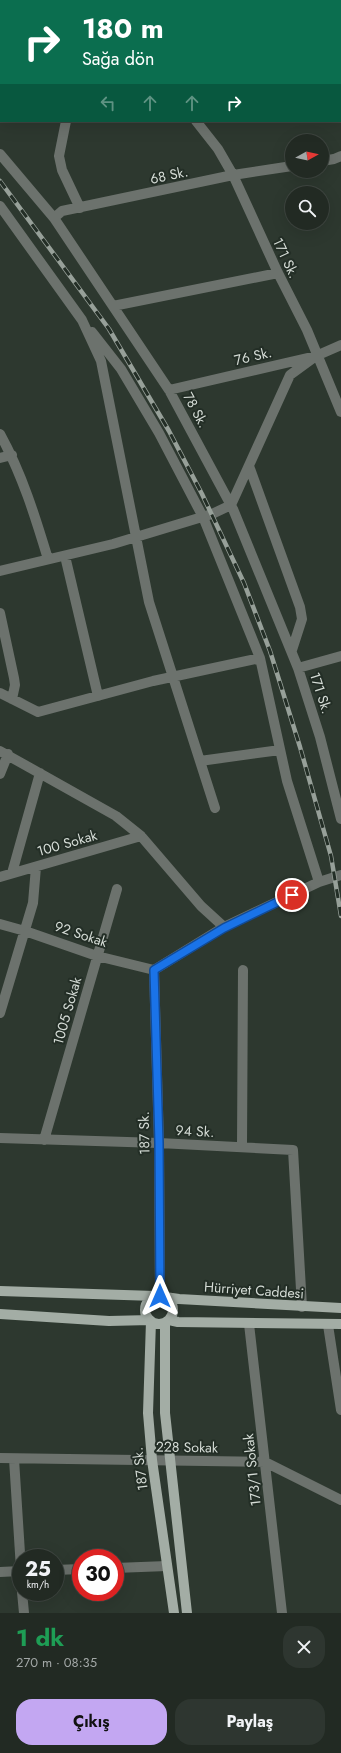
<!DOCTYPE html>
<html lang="tr">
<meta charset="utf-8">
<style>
:root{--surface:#222a23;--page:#2e3630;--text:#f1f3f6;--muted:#a2a7a6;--line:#3f4641;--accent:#c3a7f2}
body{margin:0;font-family:Jost,sans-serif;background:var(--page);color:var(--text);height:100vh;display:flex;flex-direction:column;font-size:15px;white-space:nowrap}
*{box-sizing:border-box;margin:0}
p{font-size:13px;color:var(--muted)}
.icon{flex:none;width:22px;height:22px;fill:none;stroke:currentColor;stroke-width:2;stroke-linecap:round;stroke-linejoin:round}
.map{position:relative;height:1613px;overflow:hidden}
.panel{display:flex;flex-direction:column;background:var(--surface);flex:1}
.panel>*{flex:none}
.top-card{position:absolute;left:0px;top:0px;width:341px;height:122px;box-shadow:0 4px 16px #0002,0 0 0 1px var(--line);background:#0b6e4f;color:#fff;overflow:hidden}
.needle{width:26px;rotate:82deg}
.fabs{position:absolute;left:285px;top:134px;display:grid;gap:8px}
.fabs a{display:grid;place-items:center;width:44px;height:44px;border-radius:50%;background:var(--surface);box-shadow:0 4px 16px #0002,0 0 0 1px var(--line);font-size:20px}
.speed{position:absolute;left:12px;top:1549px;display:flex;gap:8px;font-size:20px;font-weight:700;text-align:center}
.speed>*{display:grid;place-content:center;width:52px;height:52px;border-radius:50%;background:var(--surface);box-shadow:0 4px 16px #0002,0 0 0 1px var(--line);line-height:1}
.speed small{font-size:10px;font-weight:400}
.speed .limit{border:6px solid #d22;background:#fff;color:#111}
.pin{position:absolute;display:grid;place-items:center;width:34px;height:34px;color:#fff;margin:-17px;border:2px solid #fff;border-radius:50%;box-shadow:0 1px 4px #0007}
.me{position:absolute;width:44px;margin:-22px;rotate:0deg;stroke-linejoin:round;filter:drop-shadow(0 0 3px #0008)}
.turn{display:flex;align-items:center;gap:14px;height:84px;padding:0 16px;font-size:18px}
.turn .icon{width:52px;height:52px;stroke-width:2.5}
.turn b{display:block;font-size:28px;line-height:34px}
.lanes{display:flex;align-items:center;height:38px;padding:0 16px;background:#0003;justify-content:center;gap:20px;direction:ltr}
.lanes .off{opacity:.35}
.round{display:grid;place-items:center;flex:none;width:42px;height:42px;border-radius:16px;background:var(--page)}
.summary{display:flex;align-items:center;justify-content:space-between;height:68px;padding:0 16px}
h1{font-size:24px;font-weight:700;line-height:30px;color:#1e9e55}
.primary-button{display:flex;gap:8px;margin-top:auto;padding:8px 16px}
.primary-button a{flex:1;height:46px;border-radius:16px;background:var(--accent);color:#111;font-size:16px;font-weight:700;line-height:46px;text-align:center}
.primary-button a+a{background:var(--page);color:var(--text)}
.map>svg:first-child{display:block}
</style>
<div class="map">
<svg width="341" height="1613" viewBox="0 0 341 1613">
<rect width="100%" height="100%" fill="#2d382f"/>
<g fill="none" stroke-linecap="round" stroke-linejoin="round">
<path stroke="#6c726d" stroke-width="10" d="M102 0 103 1
M265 0 266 1
M46 1 47 0
M0 42H1
M340 97 341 98
M66 121 59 156 62 170 80 208
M196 121 218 149 233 175 278 273 307 330 341 412
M0 154 54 218 169 390 233 509 298 668 320 737 341 819
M322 161 334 159 341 156
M0 206 82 320 101 361 149 602 215 808
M54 218 62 211 233 175 292 166
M113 306 278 273
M92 332 121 369 159 433 203 517 260 658 287 781 319 882
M169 390 316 356 341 345
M0 434C22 474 35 516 48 559
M0 458 12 455
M249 466 300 607 302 619 292 650
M65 556 98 696
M0 571 113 544 212 514 231 505 290 375 316 356
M0 613 14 678 15 685 12 699
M298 668 341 656
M0 693 38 712 153 681 260 658
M0 751 116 816 141 836 201 906 224 927
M200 761 280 750
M0 774 8 754
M12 873 40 773
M0 877 141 836
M0 924 25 931 97 956 154 970
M154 970 159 1143 160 1296
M154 970 224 927 319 882 341 875
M0 1013 33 903 36 867
M0 1138 159 1143 293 1150 302 1307
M44 1140 117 889
M242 1147 243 970
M249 1324 282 1613
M328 1325 341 1410
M0 1458 265 1462 341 1500
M14 1459 21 1569
M115 1568 167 1566
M55 1570 81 1569
M0 1572 21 1571
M22 1592 24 1613"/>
<path stroke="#a3ada5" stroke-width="10" d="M0 1291 155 1296
M145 1310a14 14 0 1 1 28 0a14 14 0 1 1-28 0Z
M165 1297 179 1299 341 1308
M0 1314 109 1321 150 1320
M169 1320 178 1322 341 1324
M151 1321 148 1413 152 1460 174 1613
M165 1323V1413L187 1613"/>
<defs>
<path id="rail" d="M0 181 109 329 169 431 202 494 244 583 270 651 300 747 331 856 341 916"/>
</defs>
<use href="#rail" stroke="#97a099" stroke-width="4.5"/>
<use href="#rail" stroke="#232e26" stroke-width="3" stroke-dasharray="9" stroke-linecap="butt"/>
</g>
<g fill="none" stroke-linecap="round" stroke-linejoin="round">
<defs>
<path id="route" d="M160 1296 159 1143 154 970 224 928 292 895"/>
</defs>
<use href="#route" stroke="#114b97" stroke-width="10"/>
<use href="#route" stroke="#1a73e8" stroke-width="7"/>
</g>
<g text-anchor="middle" stroke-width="4" stroke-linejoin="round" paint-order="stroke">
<g font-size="14" fill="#d5dcd6" stroke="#232e26">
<text transform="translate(169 175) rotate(-12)" y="5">68 Sk.</text>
<text transform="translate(286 258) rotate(65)" y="5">171 Sk.</text>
<text transform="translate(253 356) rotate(-13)" y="5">76 Sk.</text>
<text transform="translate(196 410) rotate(62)" y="5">78 Sk.</text>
<text transform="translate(321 693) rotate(72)" y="5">171 Sk.</text>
<text transform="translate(67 843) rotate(-16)" y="5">100 Sokak</text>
<text transform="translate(81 934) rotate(18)" y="5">92 Sokak</text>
<text transform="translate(67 1011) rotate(-74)" y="5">1005 Sokak</text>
<text transform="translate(195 1131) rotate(3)" y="5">94 Sk.</text>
<text transform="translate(144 1133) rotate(-91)" y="5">187 Sk.</text>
<text transform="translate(254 1290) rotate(4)" y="5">Hürriyet Caddesi</text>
<text transform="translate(187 1447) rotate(1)" y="5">228 Sokak</text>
<text transform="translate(140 1469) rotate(-97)" y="5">187 Sk.</text>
<text transform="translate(252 1470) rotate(-96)" y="5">173/1 Sokak</text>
</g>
</g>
</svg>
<div class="fabs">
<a><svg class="needle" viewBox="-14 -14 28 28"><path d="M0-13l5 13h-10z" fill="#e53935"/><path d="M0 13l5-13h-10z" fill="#a2a7a6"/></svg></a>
<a><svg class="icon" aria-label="search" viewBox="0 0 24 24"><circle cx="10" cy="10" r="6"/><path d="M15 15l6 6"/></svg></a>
</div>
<div class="speed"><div>25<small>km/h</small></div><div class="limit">30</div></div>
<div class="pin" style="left:292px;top:895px;background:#d93025"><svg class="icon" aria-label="arrive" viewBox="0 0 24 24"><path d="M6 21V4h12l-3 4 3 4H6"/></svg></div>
<svg class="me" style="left:160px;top:1296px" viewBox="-20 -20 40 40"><path d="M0-17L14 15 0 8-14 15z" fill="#1a73e8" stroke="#fff" stroke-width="4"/></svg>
<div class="top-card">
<div class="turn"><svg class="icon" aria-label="right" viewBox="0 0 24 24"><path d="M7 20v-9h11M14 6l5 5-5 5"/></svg><div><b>180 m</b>Sağa dön</div></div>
<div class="lanes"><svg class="icon off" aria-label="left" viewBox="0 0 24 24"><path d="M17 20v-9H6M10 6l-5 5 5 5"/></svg><svg class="icon off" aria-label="ahead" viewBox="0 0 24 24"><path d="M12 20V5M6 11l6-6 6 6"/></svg><svg class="icon off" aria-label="ahead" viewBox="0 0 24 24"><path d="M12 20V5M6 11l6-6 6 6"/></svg><svg class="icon" aria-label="right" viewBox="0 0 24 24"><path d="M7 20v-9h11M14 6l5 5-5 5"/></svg></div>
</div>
</div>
<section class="panel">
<div class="summary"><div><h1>1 dk</h1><p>270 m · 08:35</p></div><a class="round"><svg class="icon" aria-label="close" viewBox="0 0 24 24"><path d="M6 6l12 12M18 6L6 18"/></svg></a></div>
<div class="primary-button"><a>Çıkış</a><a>Paylaş</a></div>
</section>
